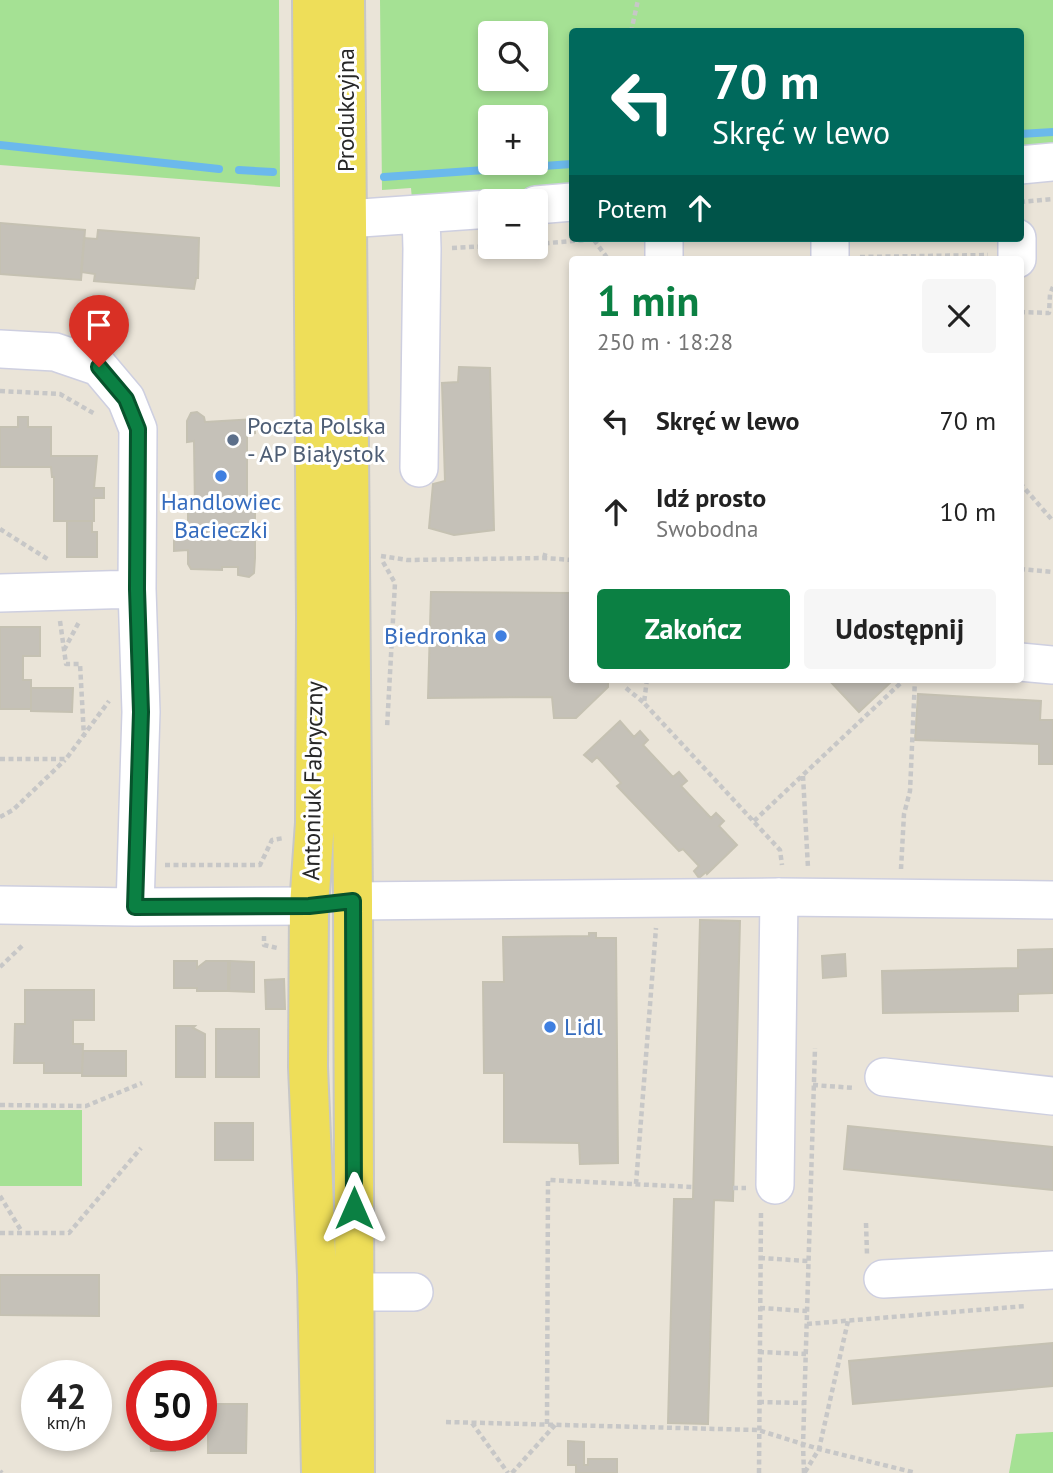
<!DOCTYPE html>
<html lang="pl">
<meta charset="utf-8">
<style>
:root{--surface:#fff;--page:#f6f6f6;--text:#222;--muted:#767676;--accent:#0b8043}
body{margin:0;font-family:"PT Sans",sans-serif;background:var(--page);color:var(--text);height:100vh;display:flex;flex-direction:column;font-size:26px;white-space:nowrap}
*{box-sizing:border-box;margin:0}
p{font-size:23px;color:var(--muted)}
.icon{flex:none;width:38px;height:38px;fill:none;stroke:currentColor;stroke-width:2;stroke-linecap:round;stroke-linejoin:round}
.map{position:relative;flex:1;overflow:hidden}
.side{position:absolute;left:569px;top:256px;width:455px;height:427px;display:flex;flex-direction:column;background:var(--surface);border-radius:7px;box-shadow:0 4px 10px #0003}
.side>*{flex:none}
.guide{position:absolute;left:569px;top:28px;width:455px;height:214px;border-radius:7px;box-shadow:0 4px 10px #0003;background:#00695c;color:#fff;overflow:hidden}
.buttons{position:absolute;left:478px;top:21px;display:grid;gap:14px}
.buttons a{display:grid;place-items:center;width:70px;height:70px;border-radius:7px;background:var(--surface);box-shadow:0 4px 10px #0003;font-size:35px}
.speed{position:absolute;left:21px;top:1360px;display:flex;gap:14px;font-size:35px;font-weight:700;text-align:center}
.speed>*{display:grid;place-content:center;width:91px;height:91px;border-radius:50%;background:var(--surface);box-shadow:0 4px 10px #0003;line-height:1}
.speed small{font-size:18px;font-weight:400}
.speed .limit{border:10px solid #d22;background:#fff;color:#111}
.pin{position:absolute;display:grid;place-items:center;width:60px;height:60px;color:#fff;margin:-72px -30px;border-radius:50% 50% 50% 0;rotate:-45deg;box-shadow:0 0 7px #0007}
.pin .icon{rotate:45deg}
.me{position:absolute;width:77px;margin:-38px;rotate:0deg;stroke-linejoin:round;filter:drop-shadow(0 0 5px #0008)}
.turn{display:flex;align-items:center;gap:24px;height:147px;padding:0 28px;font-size:32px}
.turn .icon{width:91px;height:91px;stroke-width:2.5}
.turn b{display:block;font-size:49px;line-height:60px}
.then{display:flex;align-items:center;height:66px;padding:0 28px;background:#0003;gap:14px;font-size:26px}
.round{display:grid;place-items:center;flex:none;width:74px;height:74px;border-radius:7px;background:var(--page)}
.overview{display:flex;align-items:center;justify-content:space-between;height:119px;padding:0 28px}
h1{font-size:42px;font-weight:600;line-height:52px;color:var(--accent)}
.cta{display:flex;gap:14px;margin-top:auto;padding:14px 28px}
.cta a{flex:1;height:80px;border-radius:7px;background:var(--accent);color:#fff;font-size:28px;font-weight:600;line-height:80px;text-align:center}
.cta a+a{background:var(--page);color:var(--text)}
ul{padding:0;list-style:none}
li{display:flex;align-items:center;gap:21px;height:91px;padding:0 28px}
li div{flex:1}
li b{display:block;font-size:26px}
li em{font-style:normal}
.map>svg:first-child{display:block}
</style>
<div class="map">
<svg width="1053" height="1473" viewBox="0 0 1053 1473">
<rect width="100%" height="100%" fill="#eae4d8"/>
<path fill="#a5e194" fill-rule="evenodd" d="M0 0H279L280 187 0 165Z
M380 0H1053V145L1020 148V32H572V187L412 200 411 188 382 190ZM490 33H536V79H490ZM490 117H536V163H490Z
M0 1110H82V1186H0Z
M1053 1432V1473H1009L1016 1434Z"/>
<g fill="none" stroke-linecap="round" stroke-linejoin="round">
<path stroke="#6bb9ec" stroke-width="8" d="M1020 134 1053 132
M0 145 219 169
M239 170 273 172
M384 177 572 164"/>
</g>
<path fill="#c5c1b8" stroke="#c5c1b2" stroke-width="2" d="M0 223 85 230 81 280 0 274Z
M98 230 199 238 198 278H196L194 289 94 281 95 274 81 272 84 238 97 239Z
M459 367 490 368 494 530 454 535 429 528 433 484 445 481 442 383 458 382Z
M197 412 204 417 205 422 255 419V433L247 434V510H255V558L254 573 249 577 238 575V567H222V570L191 569 188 564V550L174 551V525H188V509H195L194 441 187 442V421L191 413Z
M18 417H28V427H51V456H97L94 488H104V498H94V521H54V477H52L51 467H0V427H18Z
M67 521H92V532H97V557H67Z
M431 592 572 593V679H608V687L576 718H554L552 697 428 698Z
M0 627H40V656H23V680H31V709H0Z
M828 679H888L891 682 859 712Z
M31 688H73L72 712 31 711Z
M918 694 1041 701 1040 720H1053V764H1039V744L915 740Z
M620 721 634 737 640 731 648 740 643 745 673 777 679 772 687 781 681 786 711 818 716 813 724 821 719 826 737 845 707 874 706 872 699 878 694 871 699 866 683 849 679 851 617 786 621 783 597 757 592 762 584 755Z
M700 920 740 921 733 1201 714 1200 708 1424 668 1423 674 1199H693Z
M589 933H596V938H616L618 1163 580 1164 579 1143 504 1142V1073H484L483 982H504L503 937 589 936Z
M1053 949V993L1018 994V1011L883 1013 882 971 1018 968V950Z
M845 954 846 976 823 978 822 956Z
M174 961H197V968L206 961H228V991H197V988H174Z
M230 961 254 962V992L229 991Z
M284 979 285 1009H266L265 980Z
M25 990H94V1020H73V1044H83L82 1073H44V1063H14L15 1024H25Z
M176 1026H195L193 1028 205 1034V1077H176Z
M216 1029H259V1077H216Z
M83 1051H126V1076H82Z
M215 1123H253V1160H215Z
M848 1126 1053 1147V1190L844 1169Z
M0 1275H99V1316L0 1315Z
M1053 1343V1386L853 1404 849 1361Z
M208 1404H247L246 1453H208Z
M150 1435H175V1451H151Z
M568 1441 584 1442V1465H588V1459H617V1473H576V1465H568Z"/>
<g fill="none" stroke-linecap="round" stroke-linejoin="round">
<defs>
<path id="minor" d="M1020 165 1053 162
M536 205 572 202
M347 219 490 209
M664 238V259
M830 259V238
M1017 259V238
M0 349 55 352 99 367 126 399 138 429 137 589 141 712 135 907
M419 468 422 249 421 214
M0 593 137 589
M1020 662 1053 665
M353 901 779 897 1053 900
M0 905 135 907 309 906
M884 1077 1053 1096
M775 1185 779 897
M883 1279 1053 1270
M354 1292H414"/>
<path id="major" d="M312 0 316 617 315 823 309 906 308 1067 317 1275 321 1473
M345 0 353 901 355 1473"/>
</defs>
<use href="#minor" stroke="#cecfe0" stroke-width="40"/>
<use href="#major" stroke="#c7c7c7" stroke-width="42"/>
<path stroke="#c7c7c7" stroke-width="4.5" stroke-dasharray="5 3.5" stroke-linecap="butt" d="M631 32 638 0
M1020 202 1053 199
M594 240 608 259
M536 244 610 238
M452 248 490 246
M860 257 988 255
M1020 312 1049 313 1050 294 1053 287
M0 391 60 394 95 414
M1020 483 1053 521
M0 529 49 560
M381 556 407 560 544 558 572 560
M544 558 546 551
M383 562 395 583 387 728
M1020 569 1053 572
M60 621 66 664H80L84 737
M64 650 79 622
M647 679 644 703 780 850 782 865
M626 688 643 702
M0 759H66L109 701
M803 776 808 868
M0 817 13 810 65 760
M754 821 905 679
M165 865H260L272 840 284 838
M901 869 904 814 910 791 915 679
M264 936V945L277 948
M0 967 24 944
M813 1085 854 1088
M0 1105 86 1106 142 1083
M636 1184 656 928
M733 1188H746
M0 1196 22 1232
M866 1223 867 1254
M0 1233H69L141 1148
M760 1258 808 1261
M760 1308 807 1311
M807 1324 1026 1306
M759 1352 806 1354
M759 1402 804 1403
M446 1422 758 1430 819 1449 916 1473
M472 1423 508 1473
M547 1424 548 1180 693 1187
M0 1471 2 1473
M805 1472 819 1449 848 1321
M512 1473 555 1425
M759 1473 761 1211
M804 1473 803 1445 815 1048"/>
<use href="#minor" stroke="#fff" stroke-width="37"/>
<use href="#major" stroke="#eede59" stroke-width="38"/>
</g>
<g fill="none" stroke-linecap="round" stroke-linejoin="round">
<defs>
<path id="route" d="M99 367 126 399 138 429 137 589 141 712 135 907 309 906 353 901 354 1208"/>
</defs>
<use href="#route" stroke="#07532c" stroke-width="18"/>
<use href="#route" stroke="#0b8043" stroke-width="12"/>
</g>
<circle fill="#5c6f8a" stroke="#fff" stroke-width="2.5" cx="233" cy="440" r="7"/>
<g fill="#3f7fe0" stroke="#fff" stroke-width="2.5">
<circle cx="221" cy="476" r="7"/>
<circle cx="501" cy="636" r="7"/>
<circle cx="550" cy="1027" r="7"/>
</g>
<g text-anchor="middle" stroke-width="6" stroke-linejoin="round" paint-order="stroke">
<g font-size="24" fill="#272727" stroke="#fff">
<text transform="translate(346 110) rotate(-90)" y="8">Produkcyjna</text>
<text transform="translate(313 781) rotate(-89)" y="8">Antoniuk Fabryczny</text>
</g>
<g font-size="24" fill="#4e5e75" stroke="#fff" text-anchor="start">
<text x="247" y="434">Poczta Polska<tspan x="247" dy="28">- AP Białystok</tspan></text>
</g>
<g font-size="24" fill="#366cbe" stroke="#fff">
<text x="221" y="510">Handlowiec<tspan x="221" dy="28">Bacieczki</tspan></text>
<text x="487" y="644" text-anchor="end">Biedronka</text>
<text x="564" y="1035" text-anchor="start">Lidl</text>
</g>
</g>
</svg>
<div class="buttons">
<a><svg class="icon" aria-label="search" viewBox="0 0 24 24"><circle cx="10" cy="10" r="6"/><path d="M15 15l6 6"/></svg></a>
<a>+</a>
<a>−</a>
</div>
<div class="speed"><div>42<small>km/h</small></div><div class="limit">50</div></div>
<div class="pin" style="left:99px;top:367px;background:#d93025"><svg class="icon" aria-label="arrive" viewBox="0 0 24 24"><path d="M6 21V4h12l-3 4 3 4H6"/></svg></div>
<svg class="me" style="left:354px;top:1208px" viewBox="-20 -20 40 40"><path d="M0-17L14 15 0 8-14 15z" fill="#0b8043" stroke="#fff" stroke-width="4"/></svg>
<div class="guide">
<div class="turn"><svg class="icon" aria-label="left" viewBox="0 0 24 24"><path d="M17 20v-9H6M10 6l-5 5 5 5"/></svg><div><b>70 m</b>Skręć w lewo</div></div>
<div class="then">Potem<svg class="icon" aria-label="ahead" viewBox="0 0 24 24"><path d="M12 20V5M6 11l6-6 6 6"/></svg></div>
</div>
<section class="side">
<div class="overview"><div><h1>1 min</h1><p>250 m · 18:28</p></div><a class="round"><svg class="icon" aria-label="close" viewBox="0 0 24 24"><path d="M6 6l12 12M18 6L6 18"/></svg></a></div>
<ul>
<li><svg class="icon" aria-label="left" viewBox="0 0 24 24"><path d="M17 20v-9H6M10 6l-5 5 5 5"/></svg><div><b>Skręć w lewo</b></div><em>70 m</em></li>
<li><svg class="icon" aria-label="ahead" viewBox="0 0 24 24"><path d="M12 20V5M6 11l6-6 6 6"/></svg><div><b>Idź prosto</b><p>Swobodna</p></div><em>10 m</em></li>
</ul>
<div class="cta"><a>Zakończ</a><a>Udostępnij</a></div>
</section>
</div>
